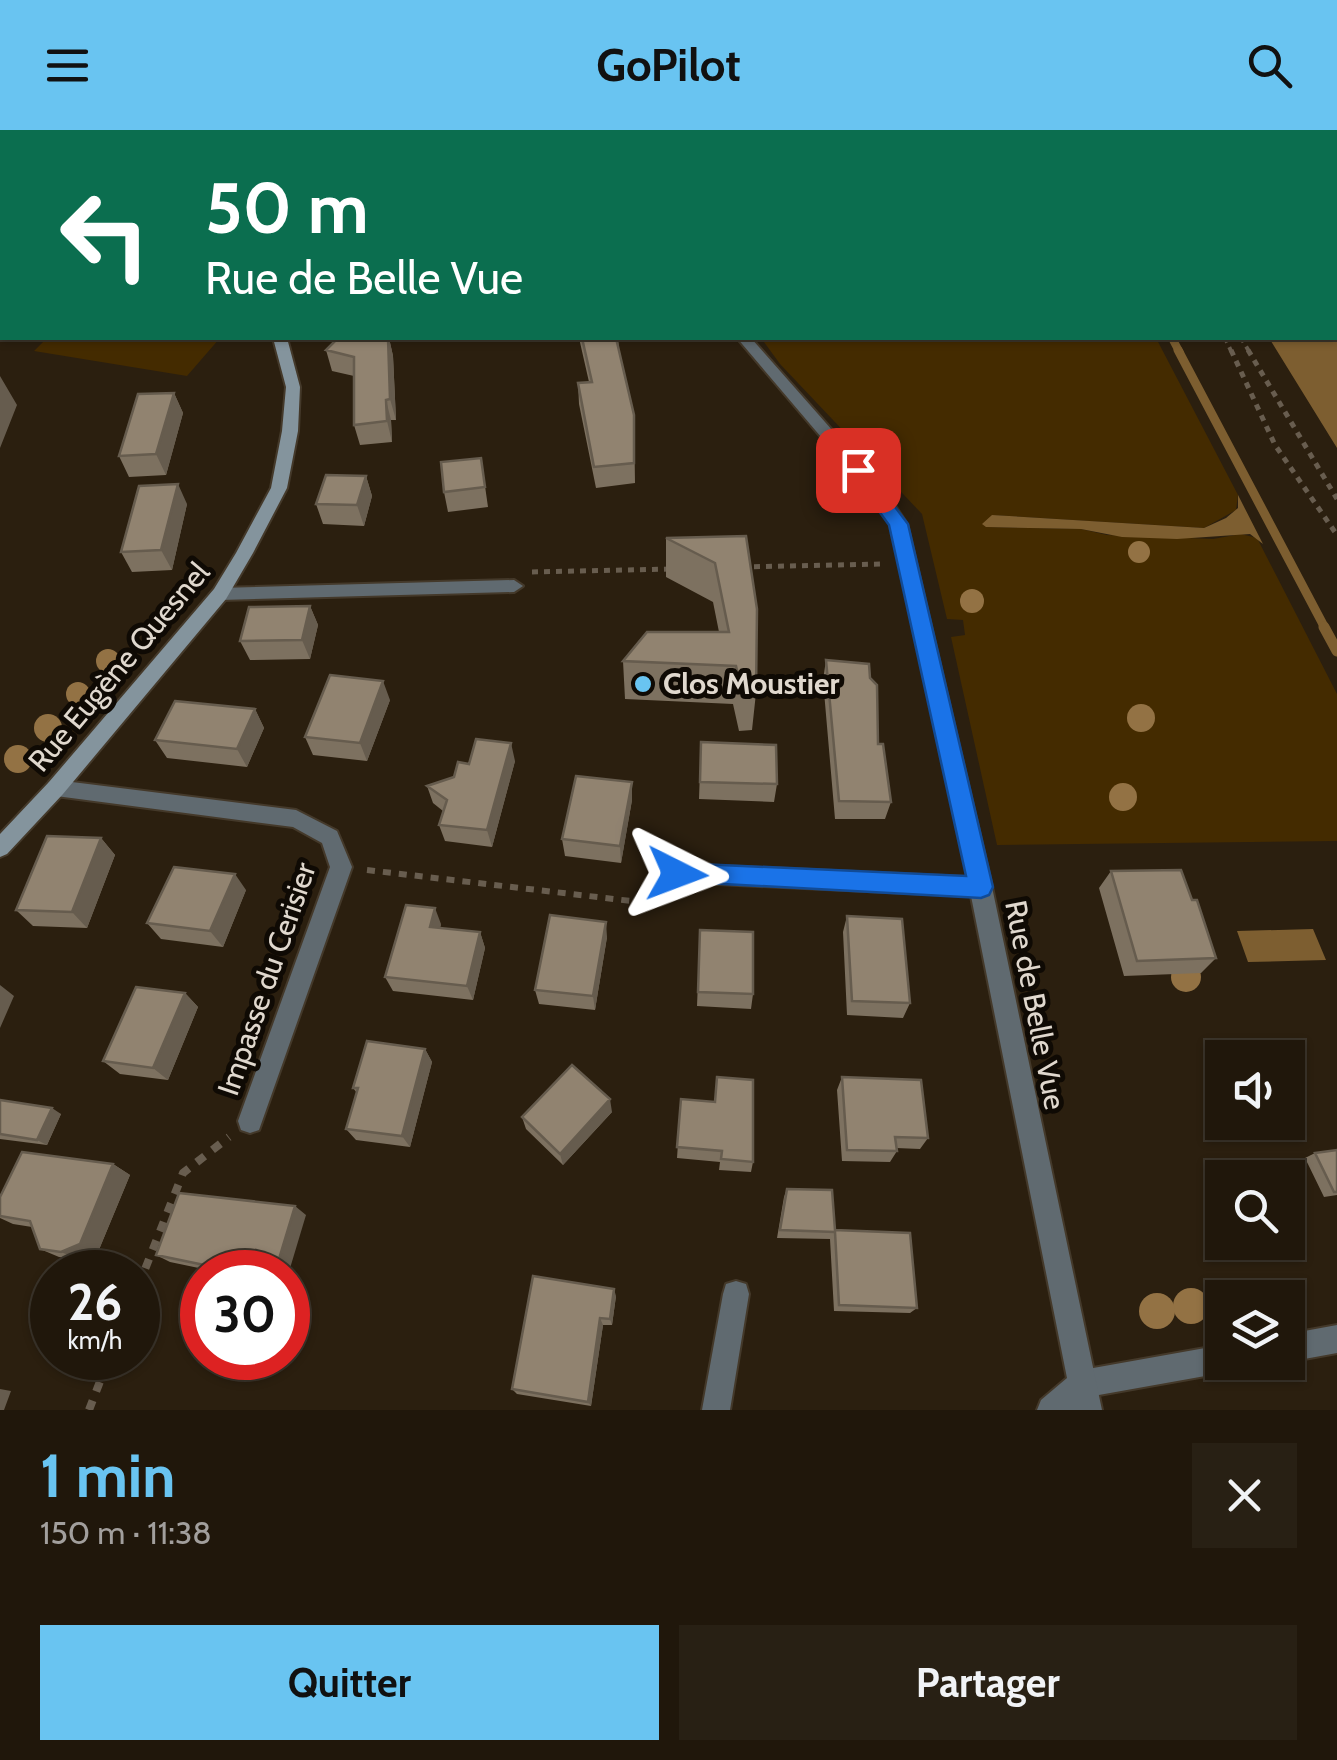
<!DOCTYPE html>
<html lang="fr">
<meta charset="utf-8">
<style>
:root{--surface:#20170b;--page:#282014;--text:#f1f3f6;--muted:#a29f9d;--line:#3d362c;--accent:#69c4f1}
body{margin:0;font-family:Cabin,sans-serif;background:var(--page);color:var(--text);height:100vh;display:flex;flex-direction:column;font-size:38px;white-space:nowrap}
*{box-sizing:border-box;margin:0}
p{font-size:32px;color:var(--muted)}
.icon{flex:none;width:55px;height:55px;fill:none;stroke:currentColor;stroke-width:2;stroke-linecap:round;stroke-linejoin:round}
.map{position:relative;height:1280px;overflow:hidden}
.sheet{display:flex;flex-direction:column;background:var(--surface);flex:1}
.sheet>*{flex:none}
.hud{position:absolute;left:0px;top:0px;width:1338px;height:210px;box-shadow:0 2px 8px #0004,0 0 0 2px var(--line);background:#0b6e4f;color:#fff;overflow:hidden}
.tools{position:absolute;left:1205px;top:910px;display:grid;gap:20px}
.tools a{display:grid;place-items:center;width:100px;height:100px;border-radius:0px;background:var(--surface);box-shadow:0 2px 8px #0004,0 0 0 2px var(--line);font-size:50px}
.speed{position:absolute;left:30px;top:1120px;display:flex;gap:20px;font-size:50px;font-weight:700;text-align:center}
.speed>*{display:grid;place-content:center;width:130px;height:130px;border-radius:50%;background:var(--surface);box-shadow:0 2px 8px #0004,0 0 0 2px var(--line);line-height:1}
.speed small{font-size:25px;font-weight:400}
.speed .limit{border:15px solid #d22;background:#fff;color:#111}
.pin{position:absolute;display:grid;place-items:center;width:85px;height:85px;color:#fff;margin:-42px;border-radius:20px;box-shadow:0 5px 15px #0006}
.me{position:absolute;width:110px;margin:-55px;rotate:93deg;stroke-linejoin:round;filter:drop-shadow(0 0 8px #0008)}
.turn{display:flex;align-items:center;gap:35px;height:210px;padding:0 40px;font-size:45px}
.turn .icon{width:130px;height:130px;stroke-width:2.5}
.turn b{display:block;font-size:70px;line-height:85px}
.round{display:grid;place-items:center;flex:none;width:105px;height:105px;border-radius:0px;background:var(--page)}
.head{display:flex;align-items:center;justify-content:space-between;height:170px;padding:0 40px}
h1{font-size:60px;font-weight:800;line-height:75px;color:var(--accent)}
.action{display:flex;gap:20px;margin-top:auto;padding:20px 40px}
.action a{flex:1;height:115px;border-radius:0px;background:var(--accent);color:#111;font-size:40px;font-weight:800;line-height:115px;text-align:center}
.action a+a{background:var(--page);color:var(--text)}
header{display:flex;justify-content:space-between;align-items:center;height:130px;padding:0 40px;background:var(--accent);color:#111;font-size:45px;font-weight:800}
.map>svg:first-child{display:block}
</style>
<header><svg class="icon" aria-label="menu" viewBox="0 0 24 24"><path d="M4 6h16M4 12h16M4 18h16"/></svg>GoPilot<svg class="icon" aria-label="search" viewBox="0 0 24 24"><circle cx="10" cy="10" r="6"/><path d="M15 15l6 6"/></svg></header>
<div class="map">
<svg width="1337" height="1280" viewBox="0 0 1337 1280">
<rect width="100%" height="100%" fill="#2b1f0f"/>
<path fill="#442b00" d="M629 0H1048L1050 2H627Z
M47 208H220L187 246 34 221Z
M761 208H1156L1238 365 1236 380 1204 398 992 385 986 397 1081 399 1107 405 1213 409 1241 404 1257 408 1337 564V711L997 715 951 507 965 505 963 490 947 489 922 384 780 234Z"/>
<path fill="#7d5e30" d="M1141 0H1337V318L1269 208H1335V2Z
M1238 365 1263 414 1250 404 1177 409 1122 407 1081 399 986 397 982 394 992 385 1204 398 1226 388 1238 378Z
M1313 799 1326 830 1248 832 1237 801Z"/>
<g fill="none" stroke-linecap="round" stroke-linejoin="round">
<path stroke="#7d5e30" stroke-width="8" d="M1172 208 1180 223"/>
<path stroke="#7d5e30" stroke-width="9" d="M1178 220 1326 500"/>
<path stroke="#7d5e30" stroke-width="11" d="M1324 497 1337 521"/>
<defs>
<path id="lane" d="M1337 1195V1223L1288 1232V1204Z
M1222 1215V1232H1234L1232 1239 1222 1243 1082 1268 1072 1264 1068 1254 1072 1244 1082 1240Z"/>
<path id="street" d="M737 208H751L884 359 907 394 992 757 1102 1280H1037L1041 1270 1067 1248 971 766 677 752 669 750 666 743 669 736 677 734 968 747 891 395 872 367Z
M514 450 523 456 514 462 220 470 211 464 220 458Z
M56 650 296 680 337 701 352 737 259 1000 250 1003 241 1000 238 991 330 737 322 713 293 697 56 666 49 664 46 658 49 652Z
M736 1151 746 1154 749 1164 730 1280H702L723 1164 726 1154Z"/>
<path id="secondary" d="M118 0H130L131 2H120Z
M174 0H186L187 2H176Z
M2 122V130L0 131V123Z
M273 208H287L300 257 298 301 287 358 253 423 226 469 63 664 7 724 0 727V704L49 652 214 459 236 423 271 358 282 301 286 257Z"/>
</defs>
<use href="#lane" stroke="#44392a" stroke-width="4"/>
<use href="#street" stroke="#44392a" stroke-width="4"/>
<use href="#secondary" stroke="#44392a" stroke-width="4"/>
<path stroke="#685d4f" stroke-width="4" stroke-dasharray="5 5" stroke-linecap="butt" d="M1225 208 1232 223
M1241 208 1250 223"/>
<path stroke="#685d4f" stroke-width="5" stroke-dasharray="6 6" stroke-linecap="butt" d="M1231 220 1275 315 1337 405
M1248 220 1337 369
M742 437 884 434
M532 442 675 439"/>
<path stroke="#685d4f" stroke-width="6" stroke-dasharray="8 8" stroke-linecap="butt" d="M367 740 648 773 658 763"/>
<path stroke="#685d4f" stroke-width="8" stroke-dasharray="10 10" stroke-linecap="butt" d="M138 1157 183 1043 229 1007
M89 1280 109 1228"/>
<use href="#lane" fill="#606a70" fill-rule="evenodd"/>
<use href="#street" fill="#606a70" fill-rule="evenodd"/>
<use href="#secondary" fill="#84949d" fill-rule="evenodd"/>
</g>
<g fill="#937244">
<circle cx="1139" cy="422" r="11"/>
<circle cx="972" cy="471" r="12"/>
<circle cx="108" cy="531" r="12"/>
<circle cx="78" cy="564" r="12"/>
<circle cx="1141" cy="588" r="14"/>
<circle cx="48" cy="598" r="14"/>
<circle cx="18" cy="629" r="14"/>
<circle cx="1123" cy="667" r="14"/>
<circle cx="1186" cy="847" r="15"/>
<circle cx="1191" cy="1176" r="18"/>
<circle cx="1157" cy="1181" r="18"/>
</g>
<path fill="#7d7160" d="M389 208 393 226 396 290H391L392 312 360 315 354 295V246L332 241 326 220Z
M579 208H618L619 219 634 285 635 353 596 358 579 274 578 253 589 252Z
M174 263 183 283 166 345 129 347 119 326Z
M481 328 488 377 448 382 444 362Z
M366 346 372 366 364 396 323 394 316 374Z
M187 374 172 440 132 442 121 422Z
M746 406 756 563 752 600 739 601 733 574 625 569 623 531 719 502 713 472 666 447V408Z
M310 476 318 495 310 529 250 530 240 511Z
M826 530 870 548 878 614 891 672 885 689H835L823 550Z
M390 570 367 631 313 625 305 607Z
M255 579 264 598 247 637 167 628 155 610Z
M701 612 777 654 774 672 699 669Z
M515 631 492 717 445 711 439 695 443 681 433 673 427 656 454 647 469 634Z
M632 652V670L621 733 565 726 562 709Z
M101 708 115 725 87 798 33 796 16 780Z
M1111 741 1192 770 1216 828 1201 843 1124 846 1099 758Z
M246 760 223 817 161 809 147 793Z
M847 786 910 873 903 888 847 885 843 802Z
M441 794 440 798 480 802 485 818 473 870 393 861 385 847Z
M700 800 753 864 751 879 697 876Z
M607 807 595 880 539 874 535 860Z
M185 863 198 877 168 950 120 944 103 931Z
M425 919 432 932 410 1017 356 1010 346 999 357 963 353 958Z
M842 947 928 1008 920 1019 896 1018 897 1021 890 1032 842 1031 837 960Z
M681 969 753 1032 751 1042 719 1040 720 1032 677 1028Z
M0 970 61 984 47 1015 0 1009Z
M612 982 563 1035 526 999 522 987Z
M1337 1020V1065L1324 1067 1305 1028 1315 1023Z
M113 1034 130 1045 98 1122 80 1130 59 1127 40 1119 32 1097 13 1094 0 1088V1067Z
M787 1059 835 1100 917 1178 910 1183 834 1181 830 1109 777 1108 784 1067Z
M306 1085 213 1141 170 1132 156 1125Z
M616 1166 612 1195H603L591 1276 517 1264 512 1259Z"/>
<path fill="#665c4e" d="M522 0H552V1L522 2Z
M389 208 393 226 396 290 390 269Z
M0 246 17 275 0 318Z
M174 263 183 283 166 345 156 324Z
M386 270 391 290 392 312 387 291Z
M366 346 372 366 364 396 357 375Z
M178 354 187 374 172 440 161 420Z
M310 476 318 495 310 529 302 510Z
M383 551 390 570 367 631 360 613Z
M255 579 264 598 247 637 237 619Z
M511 613 515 631 492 717 487 700Z
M632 652V670L621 733 620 716Z
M101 708 115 725 87 798 72 782Z
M235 744 246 760 223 817 210 801Z
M435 778 441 794 436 813 430 797Z
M606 792 607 807 595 880 593 866Z
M480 802 485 818 473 870 467 856Z
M0 855 14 866 0 898Z
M185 863 198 877 168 950 153 938Z
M425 919 432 932 410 1017 402 1006Z
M610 969 612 982 563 1035 560 1024Z
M52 978 61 984 47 1015 37 1010Z
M113 1034 130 1045 98 1122 80 1130 61 1122Z
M295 1076 306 1085 288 1145V1142H275Z
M614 1159 616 1166 612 1195 610 1189Z
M600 1188 603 1195 591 1276 588 1272Z
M0 1259 11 1261 4 1280H0Z"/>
<path fill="#918370" stroke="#665c4e" stroke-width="2.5" d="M365 0H433V2H362Z
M338 208H388L390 269 386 270 387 291 354 295V227L326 220Z
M582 208H616L634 285V333L594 337 578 253 592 252Z
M174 263 156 324 119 326 138 264Z
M481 328 485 357 444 362 441 332Z
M326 345 366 346 357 375 316 374Z
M178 354 161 420 121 422 139 356Z
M746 406 757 479 756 563 742 564 736 536 623 531 647 502H729L715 433 666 408Z
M310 476 302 510 240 511 249 477Z
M826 530 869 534 870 548 877 555 878 614H883L891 672 839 671Z
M330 545 383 551 360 613 305 607Z
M175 571 255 579 237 619 155 610Z
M476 609 511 613 487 700 439 695 447 670 427 656 454 647 458 632 469 634Z
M701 612 776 615 777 654 700 652Z
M576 646 632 652 620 716 562 709Z
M47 706 101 708 72 782 16 780Z
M174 737 235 744 210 801 147 793Z
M1181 740 1192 770H1197L1216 828 1137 831 1111 741Z
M406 775 435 778 430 797 480 802 467 856 385 847Z
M550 785 606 792 593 866 535 860Z
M847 786 902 789 910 873 852 871Z
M700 800 753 802V864L698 862Z
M136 857 185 863 153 938 103 931Z
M367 911 425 919 402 1006 346 999 358 958H353Z
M572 935 610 969 560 1024 522 987Z
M717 947 753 950V1032L721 1029 722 1021 677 1017 681 969 715 972Z
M842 947 921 950 928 1008 895 1007 897 1021 847 1020Z
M0 970 52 978 37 1010 0 1004Z
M1337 1020V1062H1334L1315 1023Z
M22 1022 113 1034 80 1114 61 1122 40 1119 30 1091 0 1086V1067Z
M787 1059 832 1060 835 1100 910 1103 917 1178 839 1175 835 1102 780 1100Z
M179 1063 295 1076 275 1142H213L214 1137 156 1125Z
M533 1146 614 1159 610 1189 600 1188 588 1272 512 1259Z"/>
<path fill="#1a73e8" stroke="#114b97" stroke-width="2.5" d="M858 334 864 336 908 394 993 757 989 765 981 768 669 751 665 744 669 736 677 733 966 746 889 395 849 340Z"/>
<circle fill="#69c4f1" stroke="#0f0a04" stroke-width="4" cx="643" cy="554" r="10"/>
<g text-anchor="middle" stroke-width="10" stroke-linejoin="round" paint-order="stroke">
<g font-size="30" fill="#e0d8ce" stroke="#0f0a04">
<text transform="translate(119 537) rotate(-50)" y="10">Rue Eugène Quesnel</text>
<text transform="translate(267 849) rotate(-71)" y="10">Impasse du Cerisier</text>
<text transform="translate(1035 875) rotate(79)" y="10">Rue de Belle Vue</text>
</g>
<g font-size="30" font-weight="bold" fill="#e0d8ce" stroke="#0f0a04" text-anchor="start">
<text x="663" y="564">Clos Moustier</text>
</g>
</g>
</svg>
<div class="tools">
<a><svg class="icon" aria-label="sound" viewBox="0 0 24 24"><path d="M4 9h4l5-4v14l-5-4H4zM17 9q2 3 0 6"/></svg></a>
<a><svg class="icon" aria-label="search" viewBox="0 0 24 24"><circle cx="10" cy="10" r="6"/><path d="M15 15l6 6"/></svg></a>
<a><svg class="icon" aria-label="layers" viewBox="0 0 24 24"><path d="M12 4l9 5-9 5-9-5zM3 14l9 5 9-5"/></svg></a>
</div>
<div class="speed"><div>26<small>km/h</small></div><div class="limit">30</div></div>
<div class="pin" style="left:858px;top:340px;background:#d93025"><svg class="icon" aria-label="arrive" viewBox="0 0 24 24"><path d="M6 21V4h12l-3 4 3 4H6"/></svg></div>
<svg class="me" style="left:677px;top:744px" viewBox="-20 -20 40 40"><path d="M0-17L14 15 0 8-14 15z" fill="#1a73e8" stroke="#fff" stroke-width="4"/></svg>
<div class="hud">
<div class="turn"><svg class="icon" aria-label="left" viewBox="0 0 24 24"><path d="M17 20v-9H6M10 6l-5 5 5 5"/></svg><div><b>50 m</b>Rue de Belle Vue</div></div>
</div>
</div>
<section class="sheet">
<div class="head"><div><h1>1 min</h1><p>150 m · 11:38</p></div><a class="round"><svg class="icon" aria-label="close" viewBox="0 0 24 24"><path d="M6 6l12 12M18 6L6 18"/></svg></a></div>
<div class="action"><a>Quitter</a><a>Partager</a></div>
</section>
